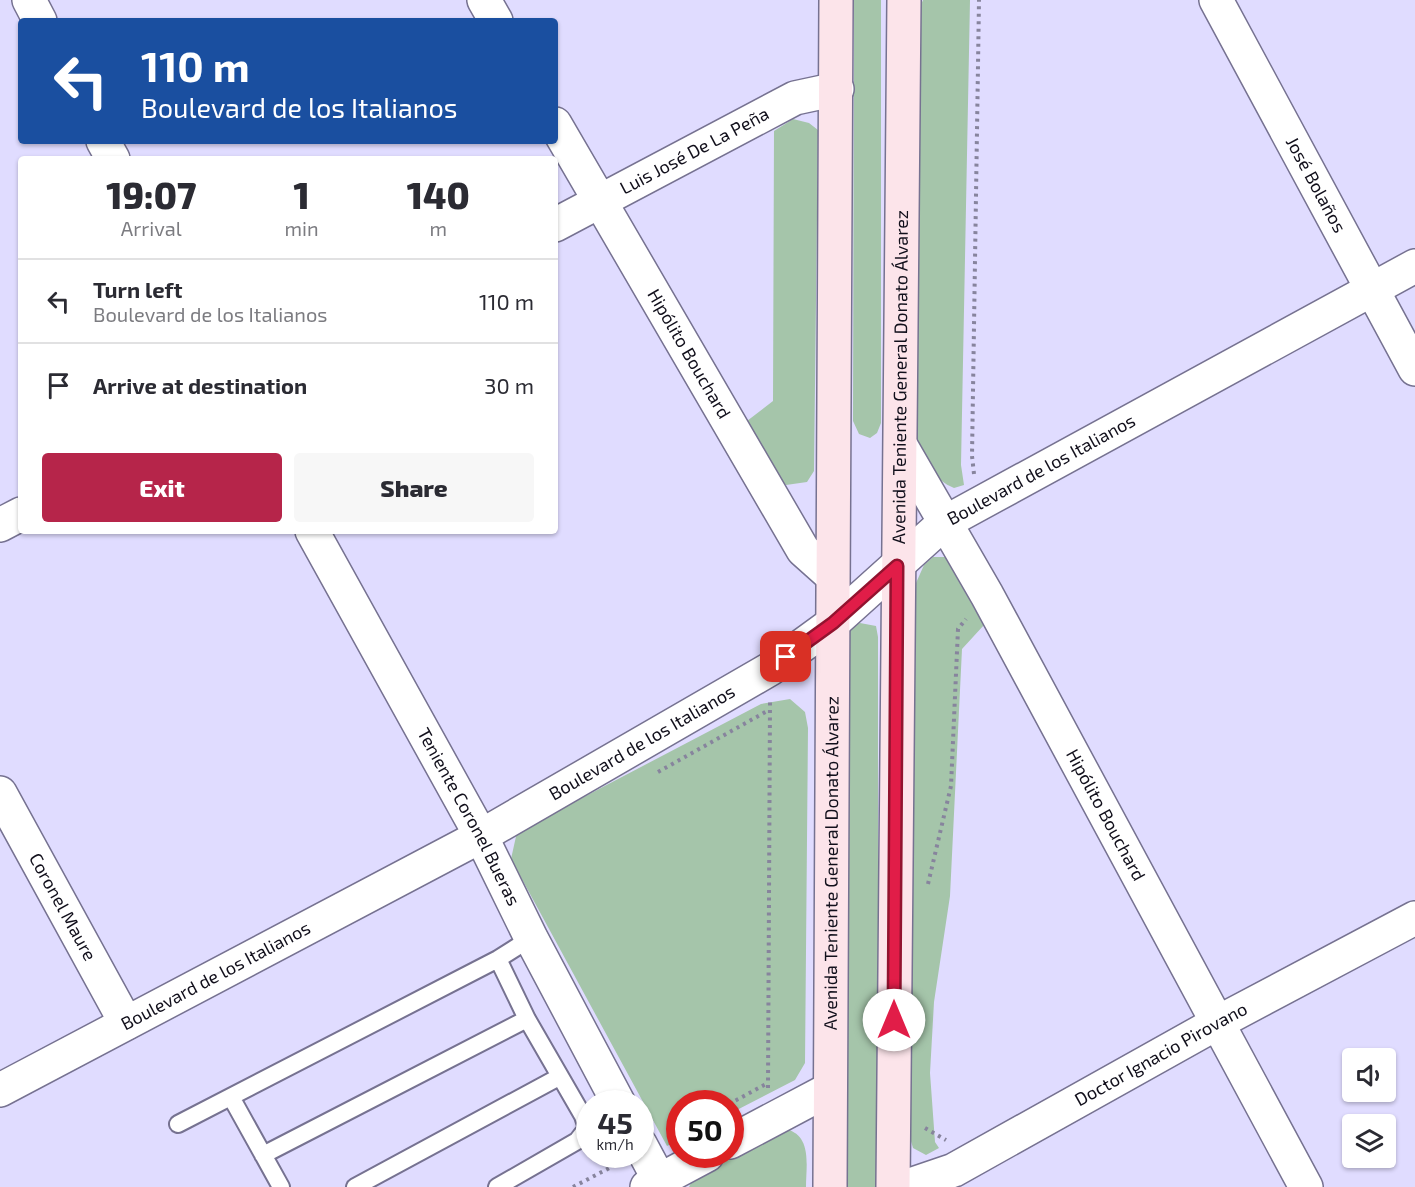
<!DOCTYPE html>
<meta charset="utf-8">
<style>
:root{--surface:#fff;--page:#f7f7f7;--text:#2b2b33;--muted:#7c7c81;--line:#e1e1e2;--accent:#b6254a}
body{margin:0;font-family:"Exo 2",sans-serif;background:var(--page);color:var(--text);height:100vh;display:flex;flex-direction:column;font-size:22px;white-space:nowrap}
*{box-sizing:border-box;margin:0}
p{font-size:20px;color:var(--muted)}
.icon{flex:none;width:33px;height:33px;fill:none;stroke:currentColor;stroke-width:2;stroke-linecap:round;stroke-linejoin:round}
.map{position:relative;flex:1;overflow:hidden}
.drawer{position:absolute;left:18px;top:156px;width:540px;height:378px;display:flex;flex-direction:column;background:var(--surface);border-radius:6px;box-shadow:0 2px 4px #0004}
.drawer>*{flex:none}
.banner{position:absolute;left:18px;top:18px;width:540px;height:126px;border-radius:6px;box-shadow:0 2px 4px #0004;background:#1a4fa0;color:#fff;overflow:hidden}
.buttons{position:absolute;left:1342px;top:1048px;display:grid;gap:12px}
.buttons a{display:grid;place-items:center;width:54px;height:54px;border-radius:6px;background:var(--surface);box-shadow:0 2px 4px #0004;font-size:30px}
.speed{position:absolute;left:576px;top:1090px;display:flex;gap:12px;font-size:30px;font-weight:700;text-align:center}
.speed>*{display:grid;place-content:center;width:78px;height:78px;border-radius:50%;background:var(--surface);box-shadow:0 2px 4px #0004;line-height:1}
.speed small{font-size:15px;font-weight:400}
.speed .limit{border:9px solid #d22;background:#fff;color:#111}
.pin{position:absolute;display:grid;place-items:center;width:51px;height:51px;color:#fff;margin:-26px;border-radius:12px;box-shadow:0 3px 9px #0006}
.me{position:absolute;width:66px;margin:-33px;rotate:0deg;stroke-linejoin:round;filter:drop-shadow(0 0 4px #0008)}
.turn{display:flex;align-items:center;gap:21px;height:126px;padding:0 24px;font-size:27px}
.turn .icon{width:78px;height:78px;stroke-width:2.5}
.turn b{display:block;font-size:42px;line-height:51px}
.eta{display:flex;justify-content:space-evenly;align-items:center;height:102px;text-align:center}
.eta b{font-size:36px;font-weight:800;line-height:42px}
.cta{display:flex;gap:12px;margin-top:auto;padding:12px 24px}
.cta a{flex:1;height:69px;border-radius:6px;background:var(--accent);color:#fff;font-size:24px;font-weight:800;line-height:69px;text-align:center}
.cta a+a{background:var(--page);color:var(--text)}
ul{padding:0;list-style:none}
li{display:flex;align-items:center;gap:18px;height:84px;padding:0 24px;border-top:2px solid var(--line)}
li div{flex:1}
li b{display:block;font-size:22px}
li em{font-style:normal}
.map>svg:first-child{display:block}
</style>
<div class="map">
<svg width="1415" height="1187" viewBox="0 0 1415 1187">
<rect width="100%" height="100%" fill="#e0dcff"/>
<path fill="#a5c5aa" d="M854 0H881V423L877 433 870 438 859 434 853 421Z
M923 0H970L961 465 964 485 954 488C935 480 923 464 917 444V14Z
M793 119 809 123 818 130 814 471 807 482 786 485 778 480 747 421 773 401 774 131Z
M933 557H945L984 625 962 649 950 896 934 1002 930 1073 935 1142 939 1148 926 1155 913 1148 910 1138 916 583 924 565Z
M860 623 876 626 878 637V1187H848V638L851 626Z
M790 699 805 712 808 728 805 1063 795 1080 731 1113 730 1104H680L679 1140 667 1146 511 859 517 832 761 704Z
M789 1130C812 1138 806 1167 806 1187H689L696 1172Z"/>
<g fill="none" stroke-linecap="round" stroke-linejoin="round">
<defs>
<path id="service" d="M231 1097 281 1187
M178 1124 498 959 531 938
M263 1155 527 1019
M355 1187 559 1077
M497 1187 577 1141 587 1128 583 1116 527 1019 498 959"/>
<g id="minor">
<path d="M29 0 40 21"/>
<path d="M484 0 496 21"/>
<path id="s1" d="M1216 0 1415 369"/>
<path id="s2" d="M555 124 803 550 831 575"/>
<path d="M103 141 113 159"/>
<path id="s3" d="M555 225 795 98 837 89"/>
<path id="s4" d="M901 446 987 595 1306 1187"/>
<path d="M0 525 21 514"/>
<path id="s5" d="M312 531 481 836 531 938 619 1104"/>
<path id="s6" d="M0 793 126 1023"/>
<path id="s7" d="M0 1090 481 836 770 669 833 623 944 523 1415 266"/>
<path d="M730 1142 830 1089"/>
<path d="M640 1144 663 1187"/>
<path d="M647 1187 707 1155"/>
<path id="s8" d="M904 1187 954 1170 1217 1023 1415 918"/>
</g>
<g id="secondary">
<path id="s9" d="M830 1187 836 0"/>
<path id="s10" d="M893 1187 904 0"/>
</g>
</defs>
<use href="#service" stroke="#767291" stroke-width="20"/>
<use href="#minor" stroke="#767291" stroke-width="36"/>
<use href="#secondary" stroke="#767291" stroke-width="36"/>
<path stroke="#87849d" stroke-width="4" stroke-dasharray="3 4.5" stroke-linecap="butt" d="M974 474 972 456 979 0
M658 772 769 710
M928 884 951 786 958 629 966 619
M768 1088 770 702
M729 1104 768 1083
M925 1128 946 1140
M670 1136 680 1130
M573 1187 617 1164"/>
<use href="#service" stroke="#fff" stroke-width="16"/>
<use href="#minor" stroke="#fff" stroke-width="33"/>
<use href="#secondary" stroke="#fce4ea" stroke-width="33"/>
</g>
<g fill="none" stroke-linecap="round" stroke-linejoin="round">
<defs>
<path id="route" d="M786 657 833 623 897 566 894 1020"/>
</defs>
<use href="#route" stroke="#92132f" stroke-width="15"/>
<use href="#route" stroke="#e11d48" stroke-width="10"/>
</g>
<g text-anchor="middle" stroke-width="4.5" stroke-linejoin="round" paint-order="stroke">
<g font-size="18" fill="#110f1b" stroke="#eeecfa">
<text dy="6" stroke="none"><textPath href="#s3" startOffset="158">Luis José De La Peña</textPath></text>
<text dy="6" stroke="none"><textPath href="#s1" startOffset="210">José Bolaños</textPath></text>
<text dy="6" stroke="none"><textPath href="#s2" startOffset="266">Hipólito Bouchard</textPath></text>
<text dy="6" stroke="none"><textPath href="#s10" startOffset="810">Avenida Teniente General Donato Álvarez</textPath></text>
<text dy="6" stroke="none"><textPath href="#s7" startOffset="1216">Boulevard de los Italianos</textPath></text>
<text dy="6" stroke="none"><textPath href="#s7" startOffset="730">Boulevard de los Italianos</textPath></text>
<text dy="6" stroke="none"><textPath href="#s4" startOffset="422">Hipólito Bouchard</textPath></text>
<text dy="6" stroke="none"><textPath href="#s5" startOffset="326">Teniente Coronel Bueras</textPath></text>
<text dy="6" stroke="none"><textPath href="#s9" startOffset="324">Avenida Teniente General Donato Álvarez</textPath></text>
<text dy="6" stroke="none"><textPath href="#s6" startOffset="130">Coronel Maure</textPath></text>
<text dy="6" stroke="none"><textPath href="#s7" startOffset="244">Boulevard de los Italianos</textPath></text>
<text dy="6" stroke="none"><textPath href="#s8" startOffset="290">Doctor Ignacio Pirovano</textPath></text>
</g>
</g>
</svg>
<div class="buttons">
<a><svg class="icon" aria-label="sound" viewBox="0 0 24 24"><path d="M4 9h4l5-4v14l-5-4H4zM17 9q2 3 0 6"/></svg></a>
<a><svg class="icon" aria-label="layers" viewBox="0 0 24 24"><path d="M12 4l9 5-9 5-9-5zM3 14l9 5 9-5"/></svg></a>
</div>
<div class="speed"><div>45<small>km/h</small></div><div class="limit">50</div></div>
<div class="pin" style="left:786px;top:657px;background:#d93025"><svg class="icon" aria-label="arrive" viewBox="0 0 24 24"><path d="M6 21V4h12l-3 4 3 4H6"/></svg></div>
<svg class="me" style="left:894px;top:1020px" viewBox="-20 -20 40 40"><circle r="19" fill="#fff"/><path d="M0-13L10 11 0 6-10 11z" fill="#e11d48"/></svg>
<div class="banner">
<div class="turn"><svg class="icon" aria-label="left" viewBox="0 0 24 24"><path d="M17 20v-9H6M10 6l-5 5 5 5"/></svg><div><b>110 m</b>Boulevard de los Italianos</div></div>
</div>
<section class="drawer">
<div class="eta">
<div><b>19:07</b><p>Arrival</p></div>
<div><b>1</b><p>min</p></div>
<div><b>140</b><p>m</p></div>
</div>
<ul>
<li><svg class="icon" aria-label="left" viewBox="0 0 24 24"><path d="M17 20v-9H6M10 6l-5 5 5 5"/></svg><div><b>Turn left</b><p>Boulevard de los Italianos</p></div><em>110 m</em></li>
<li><svg class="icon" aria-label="arrive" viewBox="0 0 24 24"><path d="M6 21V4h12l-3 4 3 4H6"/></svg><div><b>Arrive at destination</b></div><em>30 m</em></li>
</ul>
<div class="cta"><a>Exit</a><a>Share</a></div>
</section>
</div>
